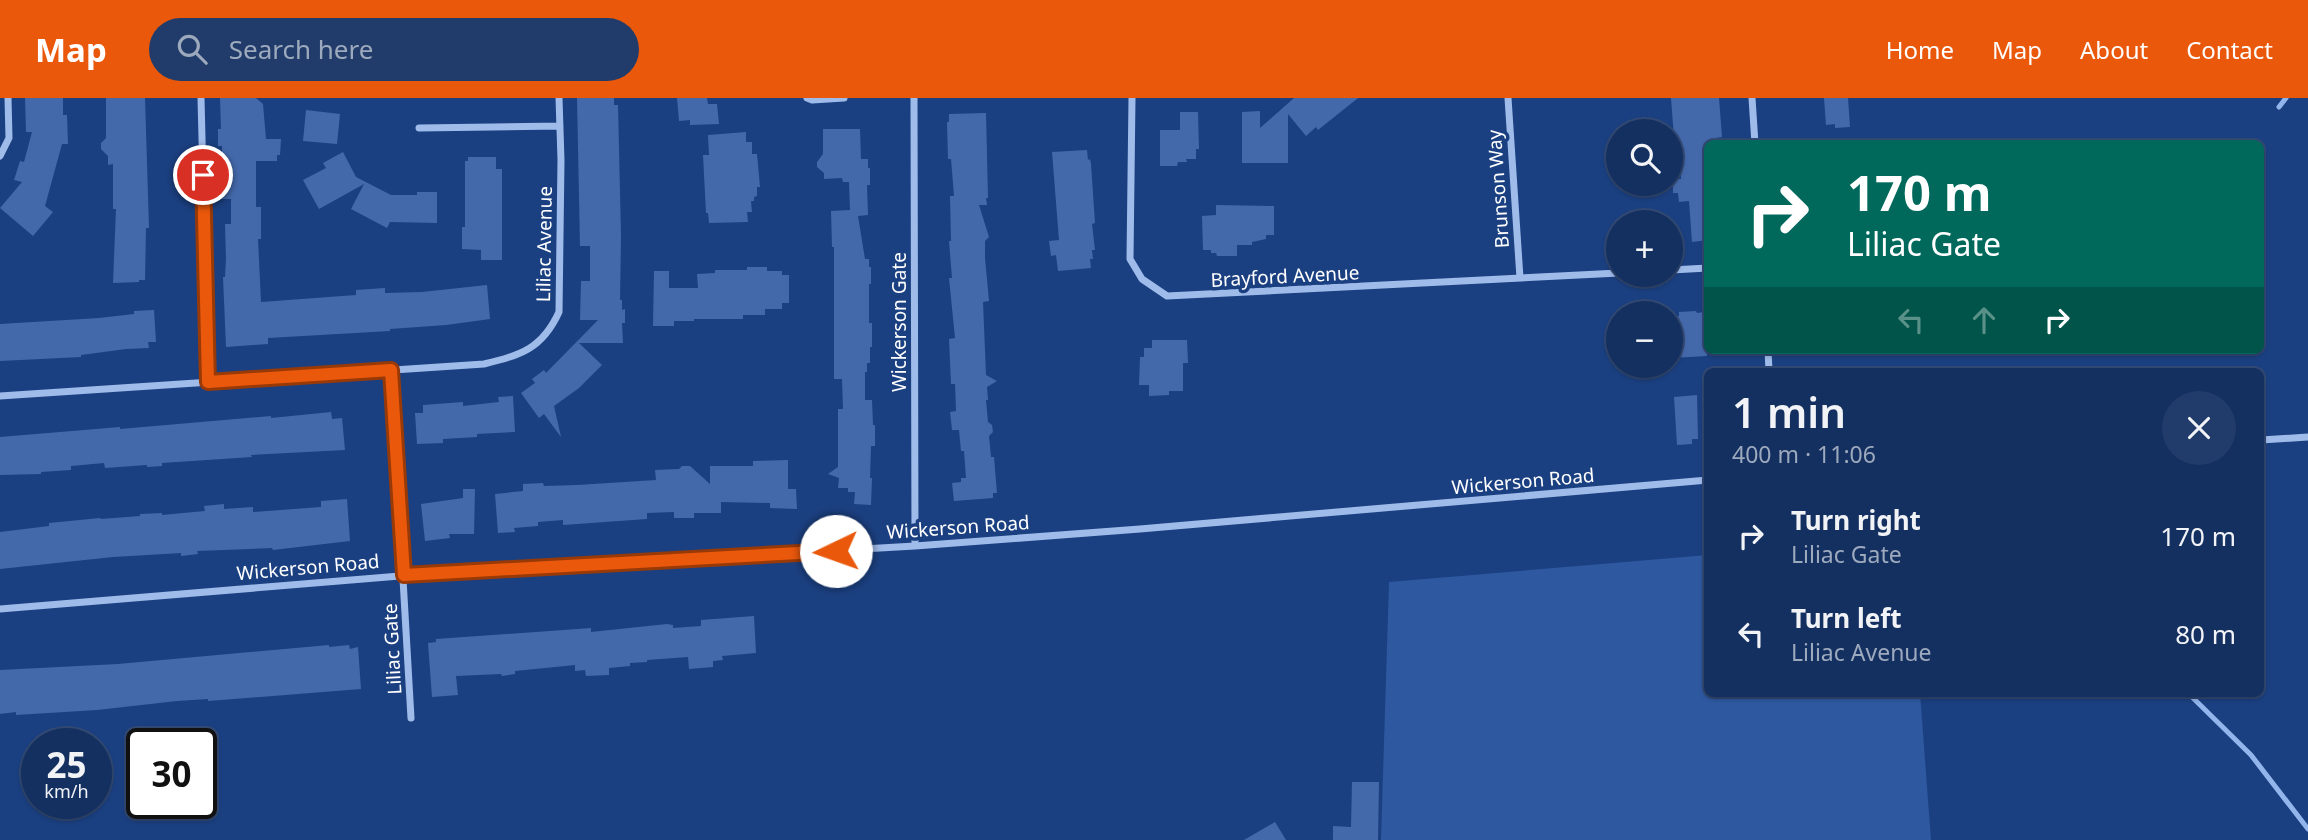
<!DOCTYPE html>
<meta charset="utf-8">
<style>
:root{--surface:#143061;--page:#213c6a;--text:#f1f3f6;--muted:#9da9bd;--line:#334b76;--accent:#ea580c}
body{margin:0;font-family:"Noto Sans",sans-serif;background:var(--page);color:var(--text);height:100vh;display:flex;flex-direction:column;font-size:26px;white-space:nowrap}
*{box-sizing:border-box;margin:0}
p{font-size:23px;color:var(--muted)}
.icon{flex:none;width:38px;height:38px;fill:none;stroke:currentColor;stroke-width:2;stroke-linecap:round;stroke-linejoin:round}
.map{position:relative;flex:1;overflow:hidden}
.drawer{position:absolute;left:1704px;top:270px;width:560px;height:329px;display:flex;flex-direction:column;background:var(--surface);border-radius:10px;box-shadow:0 2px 5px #0004,0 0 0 2px var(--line)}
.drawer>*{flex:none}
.hud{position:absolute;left:1704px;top:42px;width:560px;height:214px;border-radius:10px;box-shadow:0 2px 5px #0004,0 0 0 2px var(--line);background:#00695c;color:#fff;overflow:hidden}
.tools{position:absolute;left:1606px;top:21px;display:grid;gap:14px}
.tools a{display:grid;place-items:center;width:77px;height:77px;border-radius:50%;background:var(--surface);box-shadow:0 2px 5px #0004,0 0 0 2px var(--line);font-size:35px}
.speed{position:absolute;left:21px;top:630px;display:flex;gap:14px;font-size:35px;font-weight:700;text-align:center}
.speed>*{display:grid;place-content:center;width:91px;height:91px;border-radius:50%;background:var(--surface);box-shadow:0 2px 5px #0004,0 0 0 2px var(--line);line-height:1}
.speed small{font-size:18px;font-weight:400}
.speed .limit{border:4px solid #111;border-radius:10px;background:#fff;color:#111}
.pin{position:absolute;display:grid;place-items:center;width:60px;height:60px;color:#fff;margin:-30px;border:4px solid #fff;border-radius:50%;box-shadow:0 2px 7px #0007}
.me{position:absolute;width:77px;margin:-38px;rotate:267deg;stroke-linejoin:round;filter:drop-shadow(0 0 5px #0008)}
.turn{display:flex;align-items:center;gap:24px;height:147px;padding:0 28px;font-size:32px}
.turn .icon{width:91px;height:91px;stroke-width:2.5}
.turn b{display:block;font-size:49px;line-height:60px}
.lanes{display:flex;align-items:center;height:66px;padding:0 28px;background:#0003;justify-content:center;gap:35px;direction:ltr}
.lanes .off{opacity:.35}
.round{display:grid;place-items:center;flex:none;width:74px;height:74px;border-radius:37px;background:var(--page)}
.headline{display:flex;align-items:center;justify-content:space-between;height:119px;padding:0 28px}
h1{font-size:42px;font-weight:600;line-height:52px}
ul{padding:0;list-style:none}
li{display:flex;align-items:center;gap:21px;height:98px;padding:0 28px}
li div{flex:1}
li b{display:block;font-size:26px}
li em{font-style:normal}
header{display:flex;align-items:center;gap:42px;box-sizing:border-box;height:98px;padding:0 35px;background:var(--accent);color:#fff}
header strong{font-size:33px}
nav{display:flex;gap:38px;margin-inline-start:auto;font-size:24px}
.search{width:490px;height:63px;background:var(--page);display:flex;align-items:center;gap:18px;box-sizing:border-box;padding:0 24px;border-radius:38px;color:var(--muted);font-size:26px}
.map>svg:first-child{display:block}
</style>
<header>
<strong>Map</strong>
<div class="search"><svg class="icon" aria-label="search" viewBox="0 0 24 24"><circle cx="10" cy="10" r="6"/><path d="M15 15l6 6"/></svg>Search here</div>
<nav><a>Home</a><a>Map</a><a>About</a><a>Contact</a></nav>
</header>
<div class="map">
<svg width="2308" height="742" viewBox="0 0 2308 742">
<rect width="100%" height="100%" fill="#1b4081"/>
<path fill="#2e58a0" d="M1708 457V595H1920L1931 742H1381L1389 484Z"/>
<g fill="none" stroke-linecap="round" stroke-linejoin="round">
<path stroke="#92b5ec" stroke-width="5" d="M2279 9 2286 0
M2188 595 2251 657 2308 731"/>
</g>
<path fill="#4469ab" d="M25 0H63V17H67L68 46H62L45 108 53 114 33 138 0 110 22 84 14 82 20 63 24 64 32 34H26Z
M106 0H145L149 130H146L145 182H139V184L113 185 116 111H113V66L108 67V58L101 51V45L106 40Z
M220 0H256L263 6 266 41H281L280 57H277V63H256V109H261V141H258L261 204 356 197V192L385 190V195L422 194 487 187 490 221 446 227 390 231V233L268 240V246L226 249 223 179H225L226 161 225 126H231V101H220V72L222 71V48H218V31H221Z
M577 0H614V7H618L621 138 620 202H622V212L625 211V225H622L623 245H579L602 267 579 290 554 308 561 339 544 316 539 320 521 295 535 285 532 281 544 272 546 275 598 222H580L581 183H590V148H580Z
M677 0H707L708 6H717L719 26 690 27V22L679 23Z
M1294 0H1358L1318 32 1316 29 1306 38 1288 16V65H1242V14L1260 13V30Z
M1671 0H1719L1722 39 1715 40 1716 46H1708V142L1692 144 1689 103 1679 104 1678 95H1673V81H1681L1678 39 1674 40Z
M1824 0H1848L1850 29 1835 30V26L1826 27Z
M306 12 340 16 337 46 303 43Z
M1180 14H1198L1199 51H1196V61H1186L1187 64H1178L1177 68H1160V32H1180Z
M986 15 988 100H986L987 107H979L989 139 985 143V160L989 203 983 204 986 277 997 283 987 289 988 302H986L988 324 992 327 993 334 989 338 991 359H994L997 395H993V400L954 403 952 385 961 384V380H966L964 353H961L959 332H952L950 314 956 313 955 286H951L949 241 955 240 949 180H952L949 143H951L950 98H954L951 61H948L947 24H949V16Z
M823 31H860L861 61H868V70H870V87H867L868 117 858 118 865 161H869V169H871V186H869V225H872V249H870V265H867V274H865V302H872L873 327H875V348H871L870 380H872L871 407 854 406 855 394H848V390H838L839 380 828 376 838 369V311H843L842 281H834V149H832L831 113 850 112 849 84H843L842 80 824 81V75L817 69V64L823 56Z
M746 34V44H752V56H757L760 89H757V98L754 99V103H751L752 114H747L748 124 709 125 708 115H706L703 57H709L708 37Z
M1087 52 1088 62 1090 61 1091 66 1095 125 1092 126 1095 152H1092L1093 161H1090L1091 170 1058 173 1056 157 1051 158 1049 143 1059 142 1052 54Z
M343 54 356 79 391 97H417V94H437V125L390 124 387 130 351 111 364 86 319 111 303 82 326 70 323 65Z
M468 59H496V71H502V162H481V152L462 151V129H465V63H468Z
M1216 107 1274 108V137H1266V141L1252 144V147H1237V158H1217L1216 155H1211V152H1203L1202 118 1216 117Z
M747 169H767V173H782V177H789V205H782V211H765V217H743V221H694V223H674V228H653L654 173H669V190H698L697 176 715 175V172H747Z
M154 212 156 244H148L149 250 126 251 81 257V259L0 263V226L99 220 134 216V213Z
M1696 213 1697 215 1704 214 1707 258 1671 260V218H1679V214Z
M1152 242H1187L1188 265H1183V293H1169V297L1149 298V287H1139L1140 259H1144V250H1152Z
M1697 297 1698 341H1692V346L1677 347 1674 299Z
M513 298 515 334 477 336V339L443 341V345L417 346 415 315H423V307L463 304V308L499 304 498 299Z
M331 314 332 321 342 320 345 352 251 357 252 359 162 365V368L147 369V367L105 370 104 365 71 368V372L41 374V376L0 377V339L120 329V331L271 318V320Z
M788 362V391H796L797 411 770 410V405L721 404V415H694V420H674V414L647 415V421L563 427V422L538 424V428L514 430 515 434 498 435 495 396 523 393V386L543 385 544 388 577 387 656 382 655 372 679 371 682 368H690L710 386V368H753V363Z
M463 391H475L474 436H449L450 440 425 443 421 406 463 400Z
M347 401 350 443 273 452 272 450 197 453 198 456 181 458V455L113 459 0 471V434L49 428V425L100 420 101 421 140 418V416L162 415V417L205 413 204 408 224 406V411L253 409V414L321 409V403Z
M754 518 756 555 722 558 723 562 713 563V569L689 571 688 559 647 562V564L630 565V568L609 570V577L586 578 585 572 575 573V567L515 573V576L502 578 501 576 456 578 458 597 432 599 428 545 436 544V541L591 530V534L667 526 673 527V530L701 528V522Z
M329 547V549L349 547 350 551 358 549 361 591 208 603V601L177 603 97 612 16 617V614L0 616V572L118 566Z
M1352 684H1379L1378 742H1333V728L1351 729Z
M1275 724 1286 742H1244Z"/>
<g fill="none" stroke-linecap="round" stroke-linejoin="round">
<path stroke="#9fbbea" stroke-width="7" d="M201 0 208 284
M807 0 812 2 844 0
M914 0 915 448
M1132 0 1130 161 1142 181 1167 198 1619 175
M1508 0 1520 180
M1752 0 1755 46
M419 30 560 28
M0 58 9 40 8 0
M1671 172 1708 170
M1768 252 1769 273
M391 272 411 620
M0 298 484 266C521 257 542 251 559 214L561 62 559 0
M2261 342 2308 339
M0 511 412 477 915 448 1140 431 1708 382"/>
</g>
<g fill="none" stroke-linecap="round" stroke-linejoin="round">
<defs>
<path id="route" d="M203 77 208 284 391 272 404 477 836 453"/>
</defs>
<use href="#route" stroke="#983908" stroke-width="18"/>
<use href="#route" stroke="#ea580c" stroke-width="12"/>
</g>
<g text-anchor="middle" stroke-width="7" stroke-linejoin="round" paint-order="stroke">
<g font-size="19" fill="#fff" stroke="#1b4081">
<text transform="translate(1498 91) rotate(-94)" y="7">Brunson Way</text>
<text transform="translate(544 146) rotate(-89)" y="7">Liliac Avenue</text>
<text transform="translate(1285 178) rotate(-3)" y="7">Brayford Avenue</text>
<text transform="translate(899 224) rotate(-90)" y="7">Wickerson Gate</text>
<text transform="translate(1523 383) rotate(-5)" y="7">Wickerson Road</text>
<text transform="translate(958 429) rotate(-4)" y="7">Wickerson Road</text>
<text transform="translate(308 469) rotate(-5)" y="7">Wickerson Road</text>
<text transform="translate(392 551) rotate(-93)" y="7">Liliac Gate</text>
</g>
</g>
</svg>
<div class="tools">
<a><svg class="icon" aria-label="search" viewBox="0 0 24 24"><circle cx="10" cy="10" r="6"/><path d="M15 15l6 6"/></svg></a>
<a>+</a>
<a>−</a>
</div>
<div class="speed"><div>25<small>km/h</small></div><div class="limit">30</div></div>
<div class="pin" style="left:203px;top:77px;background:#d93025"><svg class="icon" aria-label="arrive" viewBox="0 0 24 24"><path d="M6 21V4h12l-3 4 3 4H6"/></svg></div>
<svg class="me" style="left:836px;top:453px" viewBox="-20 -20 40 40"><circle r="19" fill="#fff"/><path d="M0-13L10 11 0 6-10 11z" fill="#ea580c"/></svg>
<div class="hud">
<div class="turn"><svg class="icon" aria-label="right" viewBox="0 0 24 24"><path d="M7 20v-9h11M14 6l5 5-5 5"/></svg><div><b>170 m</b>Liliac Gate</div></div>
<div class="lanes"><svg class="icon off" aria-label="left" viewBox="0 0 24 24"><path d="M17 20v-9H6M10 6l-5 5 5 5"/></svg><svg class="icon off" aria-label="ahead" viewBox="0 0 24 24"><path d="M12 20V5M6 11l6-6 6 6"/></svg><svg class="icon" aria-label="right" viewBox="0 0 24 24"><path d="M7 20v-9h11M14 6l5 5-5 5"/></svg></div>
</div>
<section class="drawer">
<div class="headline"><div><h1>1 min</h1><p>400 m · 11:06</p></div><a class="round"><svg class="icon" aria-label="close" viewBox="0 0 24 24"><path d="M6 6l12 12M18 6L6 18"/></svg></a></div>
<ul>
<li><svg class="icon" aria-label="right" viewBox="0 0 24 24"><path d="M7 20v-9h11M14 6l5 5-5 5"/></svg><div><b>Turn right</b><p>Liliac Gate</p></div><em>170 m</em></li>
<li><svg class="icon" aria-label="left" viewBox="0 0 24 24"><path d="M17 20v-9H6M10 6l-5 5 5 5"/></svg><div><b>Turn left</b><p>Liliac Avenue</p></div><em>80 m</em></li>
</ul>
</section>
</div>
